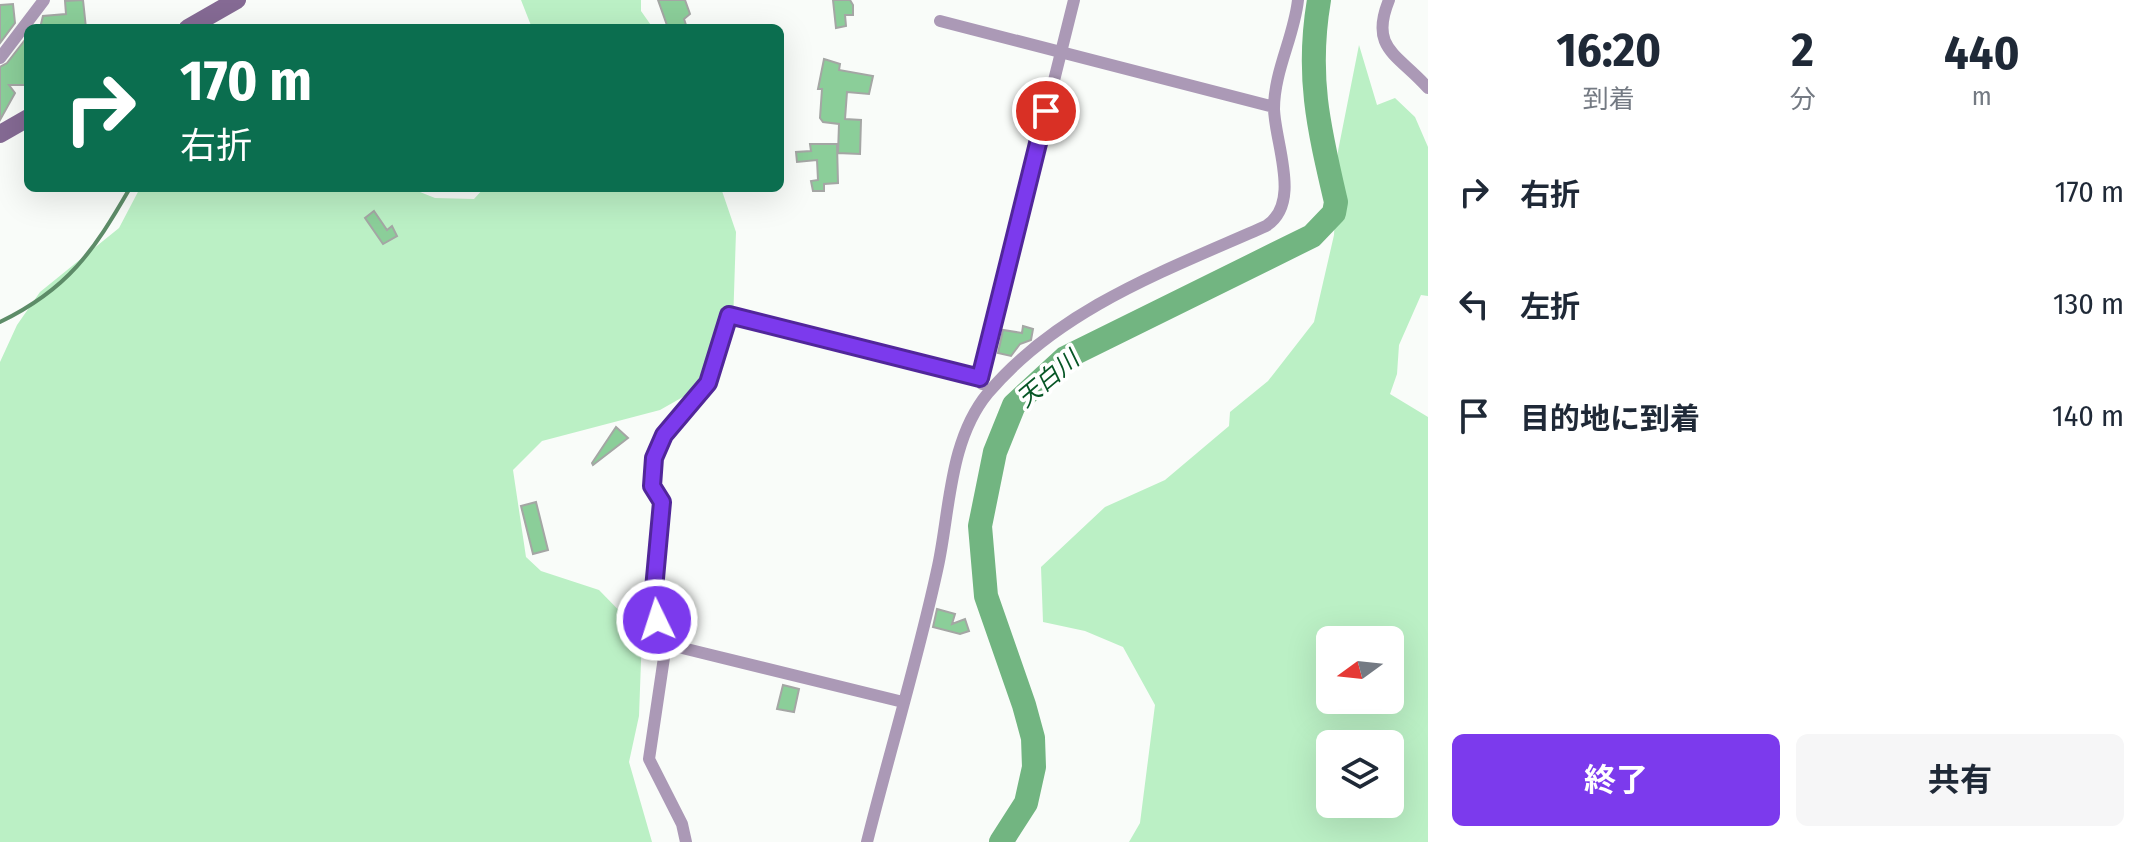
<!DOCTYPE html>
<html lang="ja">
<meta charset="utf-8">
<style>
:root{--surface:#fff;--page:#f6f6f7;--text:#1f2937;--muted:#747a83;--accent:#7c3aed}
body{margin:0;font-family:"Fira Sans Condensed","Noto Sans JP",sans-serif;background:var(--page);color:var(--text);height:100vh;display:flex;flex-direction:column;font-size:30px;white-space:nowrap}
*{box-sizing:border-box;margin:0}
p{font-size:26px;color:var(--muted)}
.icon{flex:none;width:44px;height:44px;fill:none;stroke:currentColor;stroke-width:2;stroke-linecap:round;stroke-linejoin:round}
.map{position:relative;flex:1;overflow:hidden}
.drawer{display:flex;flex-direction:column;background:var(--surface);width:720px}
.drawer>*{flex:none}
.hud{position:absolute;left:24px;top:24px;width:760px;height:168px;border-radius:12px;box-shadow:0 8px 32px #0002;background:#0b6e4f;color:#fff;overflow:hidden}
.needle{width:52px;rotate:255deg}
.controls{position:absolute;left:1316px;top:626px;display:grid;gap:16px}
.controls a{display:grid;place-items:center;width:88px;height:88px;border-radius:12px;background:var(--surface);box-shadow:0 8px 32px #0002;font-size:40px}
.pin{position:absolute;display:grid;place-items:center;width:68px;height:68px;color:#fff;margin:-34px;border:4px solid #fff;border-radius:50%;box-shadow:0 2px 8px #0007}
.me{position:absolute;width:88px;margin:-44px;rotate:356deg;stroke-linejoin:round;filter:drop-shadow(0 0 6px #0008)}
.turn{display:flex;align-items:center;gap:28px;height:168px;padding:0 24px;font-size:36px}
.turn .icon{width:104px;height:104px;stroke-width:2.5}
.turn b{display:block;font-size:56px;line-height:68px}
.eta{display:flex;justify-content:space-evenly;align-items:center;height:136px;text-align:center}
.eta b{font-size:48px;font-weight:700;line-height:56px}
.primary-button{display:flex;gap:16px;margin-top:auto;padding:16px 24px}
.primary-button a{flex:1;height:92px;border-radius:12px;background:var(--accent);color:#fff;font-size:32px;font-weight:700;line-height:92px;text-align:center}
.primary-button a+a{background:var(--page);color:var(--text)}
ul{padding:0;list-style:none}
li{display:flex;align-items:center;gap:24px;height:112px;padding:0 24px}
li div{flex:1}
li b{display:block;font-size:30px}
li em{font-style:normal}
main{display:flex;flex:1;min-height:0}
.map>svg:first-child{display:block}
</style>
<main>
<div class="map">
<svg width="1428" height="842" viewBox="0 0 1428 842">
<rect width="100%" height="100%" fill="#f9fcf9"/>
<path fill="#bbf0c5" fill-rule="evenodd" d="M521 0H641V11L653 28H532Z
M1359 45 1377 105 1395 98 1415 117 1428 147V296L1421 295 1399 345 1397 374 1390 394 1428 417V842H1129L1140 823 1155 705 1123 647 1085 631 1043 622 1041 567 1105 507 1165 480 1229 426 1230 412 1268 381 1314 322 1334 235 1338 151ZM1390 640V700H1330V640ZM1390 744V804H1330V744Z
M140 188H410L435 198 474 199 484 188H721L736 232 733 324 724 364 711 381 660 410 542 441 513 470 526 557 541 571 599 590 642 634 639 716 629 762 652 842H0V362L17 325 40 292 119 228Z"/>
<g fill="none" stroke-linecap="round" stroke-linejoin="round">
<path stroke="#5d8c68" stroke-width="4" d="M0 322C68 289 93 252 130 188"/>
<path stroke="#72b581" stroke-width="24" d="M1001 842 1026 803 1034 767 1033 738 1024 705 986 596 980 526 995 452 1014 405 1065 358 1312 236 1334 213 1336 202C1319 129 1306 76 1319 0"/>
</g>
<path fill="#8bce99" stroke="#a4a6a4" stroke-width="2" d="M83 0 86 28H40L43 16 66 14 65 1Z
M658 0H685L690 14 684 19 687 28H668Z
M833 0H850L853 5V15H845L846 26 836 28Z
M13 4 15 23 0 43V5Z
M28 36 26 85H9L15 93 0 120V67L7 63Z
M824 59 840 64 839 70 873 76 869 94 847 92 845 119 861 120 860 154 838 153 839 124 823 122 820 118 822 89H818Z
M810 144H837L838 183 824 184V191H813L811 181 818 180 817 160 797 162 796 152 811 151Z
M374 211 387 230 392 226 397 236 383 244 365 218Z
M1023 326 1033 329 1031 340 1020 344 1011 356 998 353 1003 330 1022 333Z
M616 427 628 438 593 465 592 463Z
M536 502 548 550 533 554 521 506Z
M937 609 955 614 952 624 965 619 969 631 960 634 933 627Z
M783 685 799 689 794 712 777 709Z"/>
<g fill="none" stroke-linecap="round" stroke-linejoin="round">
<path stroke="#ab99b6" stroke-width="12" d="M1389 0C1369 49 1398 54 1428 88
M940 21 1274 107
M0 58 44 0
M982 384 980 378 1074 0
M666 644 903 702
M686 842 682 824 649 759 666 644 653 600 662 502 652 486 651 475 664 435 708 383 729 315 980 378
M867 842C890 750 918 659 938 566 950 510 949 440 988 393 1060 308 1167 270 1266 226 1302 203 1275 144 1274 109 1274 71 1294 37 1298 0"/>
<path stroke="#856a94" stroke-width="18" d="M188 28 237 0
M0 134 28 118"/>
</g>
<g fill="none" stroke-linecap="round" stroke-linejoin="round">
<defs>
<path id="route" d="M657 620 653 600 662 502 652 486 654 458 664 435 708 383 729 315 980 378 1046 111"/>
</defs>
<use href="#route" stroke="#51269a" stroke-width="20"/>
<use href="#route" stroke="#7c3aed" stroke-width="14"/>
</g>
<g text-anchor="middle" stroke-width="7" stroke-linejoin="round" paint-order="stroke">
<g font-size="24" font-style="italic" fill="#075626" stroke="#fff">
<text transform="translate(1048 379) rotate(-40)" y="8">天白川</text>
</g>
</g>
</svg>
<div class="controls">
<a><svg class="needle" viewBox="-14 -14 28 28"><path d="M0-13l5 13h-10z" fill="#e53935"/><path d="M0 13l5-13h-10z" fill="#747a83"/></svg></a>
<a><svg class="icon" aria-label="layers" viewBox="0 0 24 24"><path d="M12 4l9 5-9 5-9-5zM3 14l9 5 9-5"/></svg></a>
</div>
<div class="pin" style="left:1046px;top:111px;background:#d93025"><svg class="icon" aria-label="arrive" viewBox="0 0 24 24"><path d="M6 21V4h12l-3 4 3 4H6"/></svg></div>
<svg class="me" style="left:657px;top:620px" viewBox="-20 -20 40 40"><circle r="17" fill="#7c3aed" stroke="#fff" stroke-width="3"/><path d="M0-11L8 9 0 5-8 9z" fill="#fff"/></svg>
<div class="hud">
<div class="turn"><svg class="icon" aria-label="right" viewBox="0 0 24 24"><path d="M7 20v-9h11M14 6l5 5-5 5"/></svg><div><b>170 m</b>右折</div></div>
</div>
</div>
<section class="drawer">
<div class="eta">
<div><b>16:20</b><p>到着</p></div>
<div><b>2</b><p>分</p></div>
<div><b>440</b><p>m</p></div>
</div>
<ul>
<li><svg class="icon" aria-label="right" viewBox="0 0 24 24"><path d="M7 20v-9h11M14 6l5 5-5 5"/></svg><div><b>右折</b></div><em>170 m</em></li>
<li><svg class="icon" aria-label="left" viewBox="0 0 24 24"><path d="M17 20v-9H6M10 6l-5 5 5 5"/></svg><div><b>左折</b></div><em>130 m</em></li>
<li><svg class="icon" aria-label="arrive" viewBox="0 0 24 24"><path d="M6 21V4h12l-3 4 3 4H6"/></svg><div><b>目的地に到着</b></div><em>140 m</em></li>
</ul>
<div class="primary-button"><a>終了</a><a>共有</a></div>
</section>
</main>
